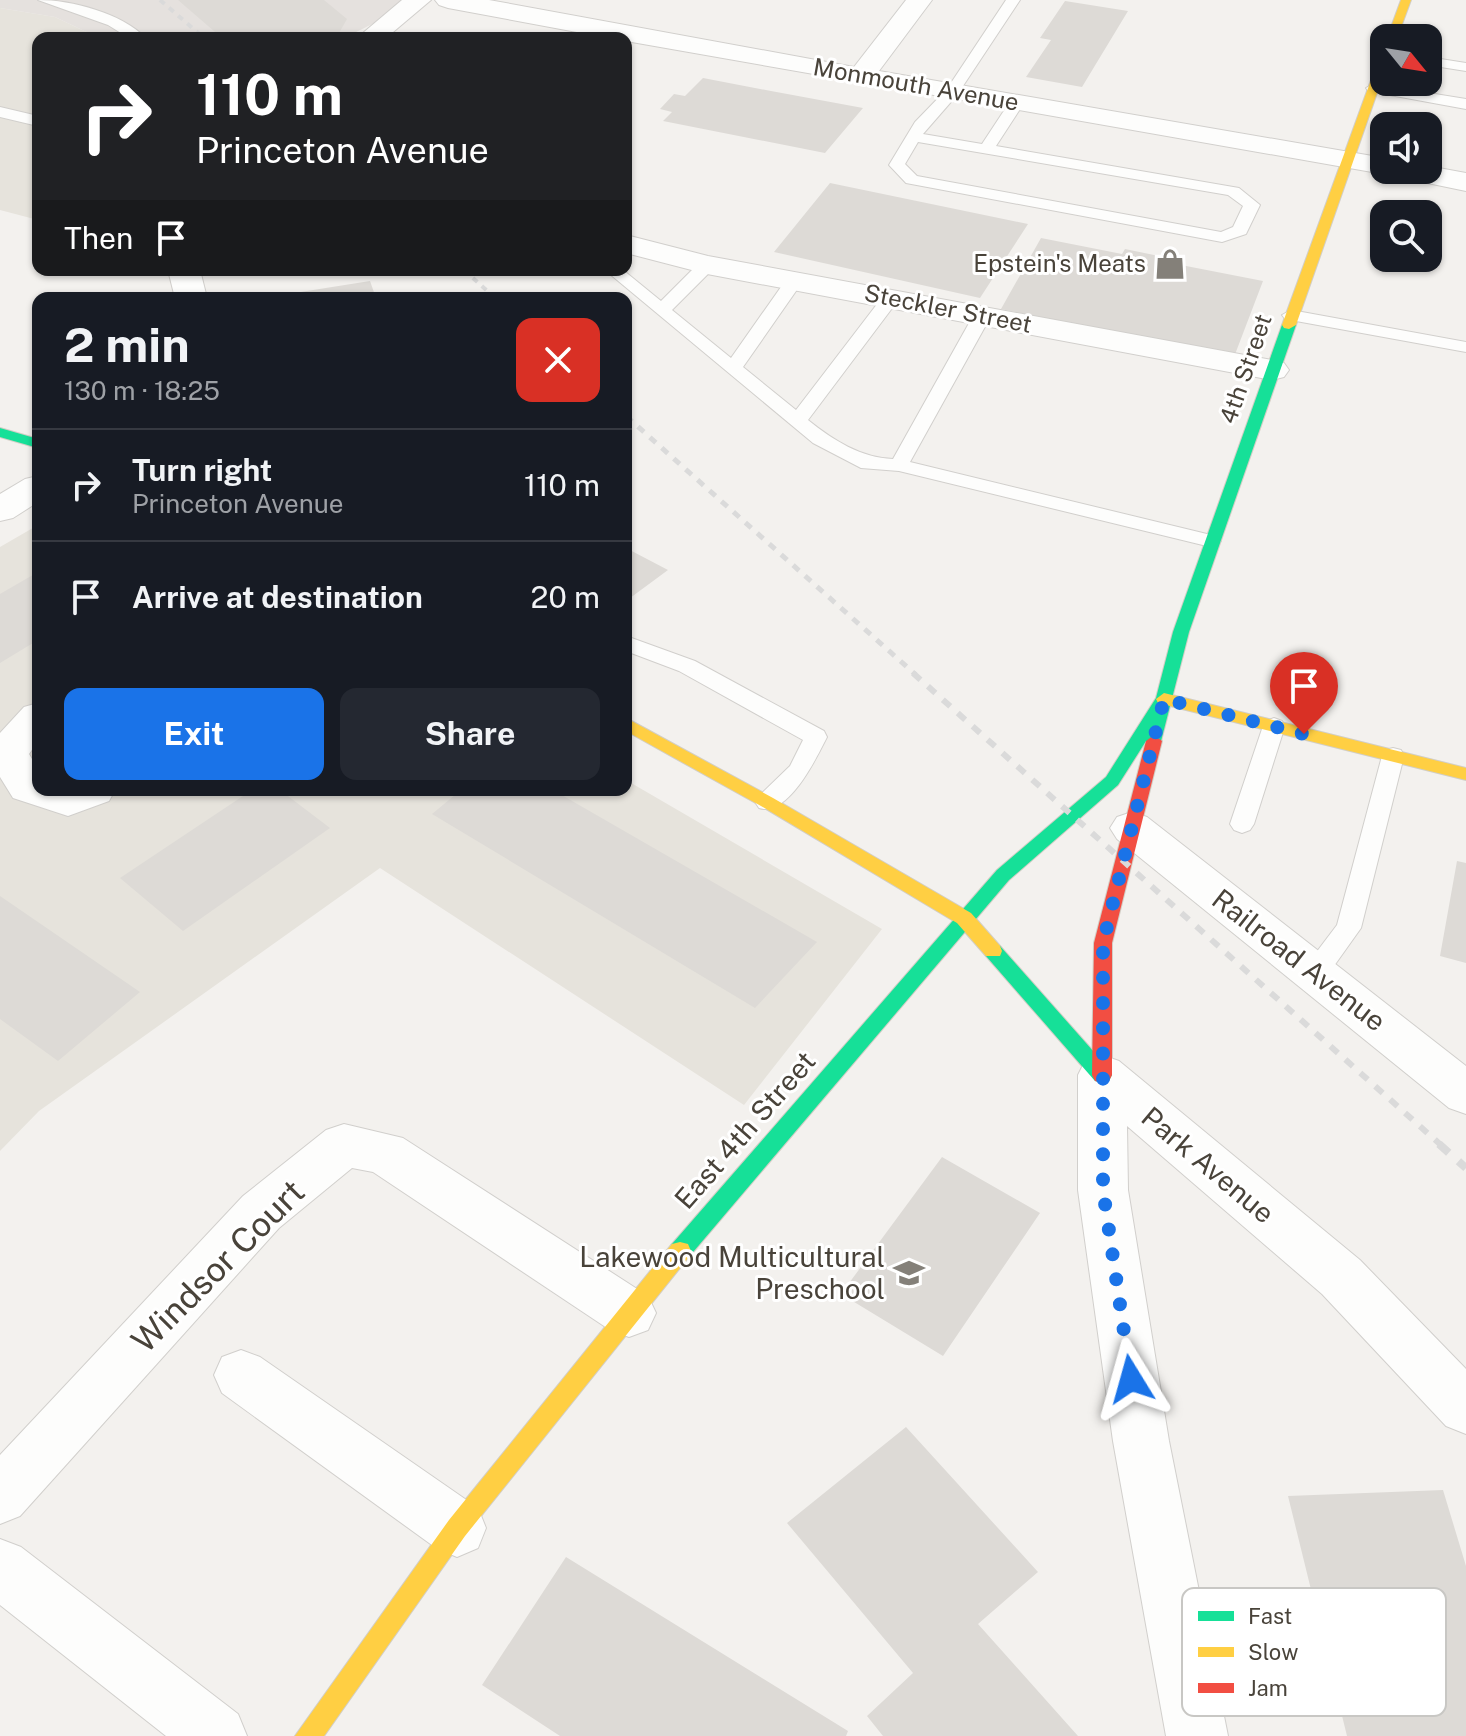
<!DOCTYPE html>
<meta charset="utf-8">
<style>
:root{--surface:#171b24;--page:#242831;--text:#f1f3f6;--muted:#9ea1a6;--line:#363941;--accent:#1a73e8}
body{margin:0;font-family:"Public Sans",sans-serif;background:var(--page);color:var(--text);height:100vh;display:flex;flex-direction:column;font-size:30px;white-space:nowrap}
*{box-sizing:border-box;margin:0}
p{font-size:26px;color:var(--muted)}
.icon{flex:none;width:44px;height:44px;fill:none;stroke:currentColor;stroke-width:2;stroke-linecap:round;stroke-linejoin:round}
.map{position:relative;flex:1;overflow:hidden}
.side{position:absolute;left:32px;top:292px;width:600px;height:504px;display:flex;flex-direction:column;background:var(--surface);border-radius:16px;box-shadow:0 2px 6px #0004}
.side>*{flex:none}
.hud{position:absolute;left:32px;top:32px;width:600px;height:244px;border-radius:16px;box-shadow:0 2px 6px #0004;background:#202124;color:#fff;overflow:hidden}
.needle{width:52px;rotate:120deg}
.controls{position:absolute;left:1370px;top:24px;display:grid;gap:16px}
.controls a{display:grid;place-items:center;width:72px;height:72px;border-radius:16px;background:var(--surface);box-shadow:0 2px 6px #0004;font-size:40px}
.pin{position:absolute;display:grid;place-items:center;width:68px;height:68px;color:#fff;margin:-82px -34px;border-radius:50% 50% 50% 0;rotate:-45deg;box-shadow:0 0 8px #0007}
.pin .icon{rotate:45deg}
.me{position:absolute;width:88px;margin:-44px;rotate:352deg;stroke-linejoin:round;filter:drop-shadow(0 0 6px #0008)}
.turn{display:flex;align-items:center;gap:28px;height:168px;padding:0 32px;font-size:36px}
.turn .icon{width:104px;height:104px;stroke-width:2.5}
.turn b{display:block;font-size:56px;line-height:68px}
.then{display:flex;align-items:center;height:76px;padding:0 32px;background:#0003;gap:16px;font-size:30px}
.round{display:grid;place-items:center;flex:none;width:84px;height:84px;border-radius:16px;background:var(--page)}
.headline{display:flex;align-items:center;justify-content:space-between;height:136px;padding:0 32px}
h1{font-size:48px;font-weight:700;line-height:60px}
.cta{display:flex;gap:16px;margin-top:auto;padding:16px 32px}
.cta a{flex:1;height:92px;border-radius:16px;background:var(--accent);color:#fff;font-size:32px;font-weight:700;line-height:92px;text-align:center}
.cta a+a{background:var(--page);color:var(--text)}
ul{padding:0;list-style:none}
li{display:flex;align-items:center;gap:24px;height:112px;padding:0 32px;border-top:2px solid var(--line)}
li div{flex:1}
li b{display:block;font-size:30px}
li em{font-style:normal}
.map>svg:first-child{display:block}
</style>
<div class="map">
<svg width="1466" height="1736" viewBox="0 0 1466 1736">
<rect width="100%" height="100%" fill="#f3f1ee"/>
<path fill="#e6e3dc" d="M0 8 55 17 99 38H38V220L0 210Z
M38 525V790H626V780L882 929 744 1105 380 868 39 1111 0 1151V547Z"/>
<path fill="#e5e1de" d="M0 0H421L344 38H99L55 17 0 8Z"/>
<path fill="#dddad6" d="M178 0H324L347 19 339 33 321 38H222Z
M1065 1 1128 11 1082 87 1026 77 1051 40 1040 38Z
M703 78 771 91 863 108 825 153 663 121 672 112 660 109 674 94 685 96Z
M830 183 1028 224 980 298 774 252Z
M1041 238 1122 254 1125 249 1183 261 1181 265 1263 281 1234 357 1001 309Z
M370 281 376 298H289L288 294Z
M626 548 668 570 626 601Z
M38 572V640L0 663V594Z
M252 790H280L330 828 183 931 120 878Z
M461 790H553L817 942 755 1008 432 814Z
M1457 861 1466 863V963L1440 956Z
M0 896 140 992 58 1061 0 1019Z
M942 1157 1040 1213 943 1356 841 1294Z
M906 1427 1038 1572 978 1624 1078 1736H883L867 1716 913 1673 787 1523Z
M1443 1490 1466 1566V1736H1347L1288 1496Z
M566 1557 848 1731 846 1736H560L482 1685Z"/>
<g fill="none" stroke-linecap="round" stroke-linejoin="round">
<defs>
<path id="lane" d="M38 0C72 0 121 13 146 38H129L108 25Z
M1006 0H1020L957 95 923 134 982 144 1011 100H1021L1024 103 996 146 1239 188 1260 205 1246 234 1222 242 906 183 889 165 915 122 947 89ZM918 142 1228 195 1243 206 1233 227 1221 232 917 176 905 164Z
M1428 57 1466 63V71L1428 65Z
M1373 84 1466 99V109L1368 91 1366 88Z
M0 107 38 116V126L0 117Z
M707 260 715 265 713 269 672 310 731 358 788 277 794 276 803 281 743 367 796 410 884 295 890 294 899 299 808 420C833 440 861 458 893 459L973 316 982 311 988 312 991 316 910 462 1211 535 1221 541 1211 547 899 471 861 468 813 443 605 270H623L661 301 701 261Z
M1291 310 1466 342V352L1285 319 1282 315Z
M626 636 695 661 824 731 827 737C816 759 788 817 759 808L755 802 759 796 790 766 803 740 679 671 626 651Z
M1274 718 1282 721 1285 726 1254 824 1250 830 1242 833 1234 830 1230 824 1263 726 1266 721Z
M1393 748 1401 750 1404 756 1361 928 1324 980 1315 983 1306 980 1302 973 1306 966 1337 925 1382 756 1385 750Z"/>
<path id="street" d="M402 0H431L386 38H357Z
M435 0H489L854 67 906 0H932L879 71 1384 158V170H1428V166L1466 173V191L1389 175 626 41V38H609L448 8 439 5Z
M626 235 708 256 1272 360 1284 363 1289 370 1284 377 1272 380 707 274 626 253Z
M168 270H200L207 298H175Z
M38 476V502L13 518 0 521V494L25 479Z
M38 703V741L29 754 38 769V790H115L109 801 68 816 13 798 0 777V733L24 707Z
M1132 812 1147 817 1466 1066V1114L1449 1108 1117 839 1110 828 1117 817Z
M1102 1055 1119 1061 1360 1260 1466 1369V1434L1446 1426 1322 1294 1127 1126 1128 1190 1169 1441 1228 1736H1166L1113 1441 1078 1190V1075L1085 1061Z
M344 1124 403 1138 648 1296 656 1313 648 1330 629 1337 610 1330 373 1172 352 1168 279 1228 20 1516 0 1524V1455L243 1196 326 1130Z
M241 1350 260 1357 478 1508 486 1528 478 1548 457 1557 436 1548 222 1393 214 1375 222 1357Z
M0 1539 21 1547 238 1714 247 1736H166L0 1605Z"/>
<path id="fast" d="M1289 321 1296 325 1189 632 1160 745 1154 747 1146 741 1118 785 1009 880 688 1258 680 1260 672 1258 669 1251 672 1244 997 870 1106 777 1156 698 1173 632 1282 325Z
M0 428 38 439V448L0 437Z
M993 944 1000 946 1109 1069 1112 1075 1109 1081 1102 1083 1095 1081 986 956 984 951 986 946Z"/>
<path id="slow" d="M1401 0H1411L1397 38H1387Z
M1384 55V73L1296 325 1289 329 1284 328 1282 325 1379 58Z
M1164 693 1466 768V780L1158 703 1156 699Z
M626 718 773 798 971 913 1000 946 1002 951 1000 956H986L957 923 761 806 626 731Z
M680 1242 688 1244 691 1251 688 1258 465 1536 324 1736H295L449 1520 672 1244Z"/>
<path id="jam" d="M1154 735 1162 741 1112 943V1075L1109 1081 1102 1083 1095 1081 1092 1075 1094 943 1146 741Z"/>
</defs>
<use href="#lane" stroke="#d1cfcc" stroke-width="2"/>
<use href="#street" stroke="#d1cfcc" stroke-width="2"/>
<use href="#fast" stroke="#d2cec5" stroke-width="2"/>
<use href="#slow" stroke="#d2cec5" stroke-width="2"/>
<use href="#jam" stroke="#d2cec5" stroke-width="2"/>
<use href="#lane" fill="#fdfdfc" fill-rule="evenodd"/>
<use href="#street" fill="#fdfdfc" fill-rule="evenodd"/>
<use href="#fast" fill="#16e098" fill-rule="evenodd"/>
<use href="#slow" fill="#ffcf43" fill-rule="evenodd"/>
<use href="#jam" fill="#f24e42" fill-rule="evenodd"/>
<path stroke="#dadada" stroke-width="4" stroke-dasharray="6 6" stroke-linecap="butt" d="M160 0 204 38
M464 270 495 298"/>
<path stroke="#dadada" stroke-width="5" stroke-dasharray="8 8" stroke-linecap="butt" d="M626 416 916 675"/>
<path stroke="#dadada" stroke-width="6" stroke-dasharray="10 10" stroke-linecap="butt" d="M913 673 1442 1146"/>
<path stroke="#dadada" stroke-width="8" stroke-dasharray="13 13" stroke-linecap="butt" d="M1439 1144 1466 1168"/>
</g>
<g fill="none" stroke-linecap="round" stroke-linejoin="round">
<path stroke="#1a73e8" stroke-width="14" stroke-dasharray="0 25.2" d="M1131 1379 1103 1190V943L1164 699 1304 734"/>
</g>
<defs>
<symbol id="shop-bare" viewBox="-9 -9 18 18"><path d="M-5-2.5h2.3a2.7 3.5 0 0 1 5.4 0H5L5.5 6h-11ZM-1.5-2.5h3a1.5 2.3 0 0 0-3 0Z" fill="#848079" stroke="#fff" stroke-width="2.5" paint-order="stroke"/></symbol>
<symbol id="school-bare" viewBox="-9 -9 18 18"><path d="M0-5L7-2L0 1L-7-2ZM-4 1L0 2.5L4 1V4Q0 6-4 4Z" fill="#848079" stroke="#fff" stroke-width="2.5" paint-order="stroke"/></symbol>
</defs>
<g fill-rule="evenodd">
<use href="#shop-bare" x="1148" y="242" width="44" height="44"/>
<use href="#school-bare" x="887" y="1251" width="44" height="44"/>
</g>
<g text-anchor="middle" stroke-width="6" stroke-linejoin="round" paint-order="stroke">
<g font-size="24" fill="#49433a" stroke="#fff">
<text transform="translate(916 85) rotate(10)" y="8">Monmouth Avenue</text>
<text transform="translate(948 309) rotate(11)" y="8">Steckler Street</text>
<text transform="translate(1246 369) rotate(-71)" y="8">4th Street</text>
</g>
<g font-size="24" fill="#49433a" stroke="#fff" text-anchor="end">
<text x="1146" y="272">Epstein's Meats</text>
</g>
<g font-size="28" fill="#49433a" stroke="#fff">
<text transform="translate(1299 960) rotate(38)" y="10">Railroad Avenue</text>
<text transform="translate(745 1130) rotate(-49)" y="10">East 4th Street</text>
<text transform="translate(1208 1165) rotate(40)" y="10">Park Avenue</text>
</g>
<g font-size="28" fill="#49433a" stroke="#fff" text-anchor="end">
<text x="885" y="1267">Lakewood Multicultural<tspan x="885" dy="32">Preschool</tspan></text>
</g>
<g font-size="34" fill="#49433a" stroke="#fff">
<text transform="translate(218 1266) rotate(-45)" y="12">Windsor Court</text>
</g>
</g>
<rect x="1182" y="1588" width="264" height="128" rx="12" fill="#fff" stroke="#c8c7c4" stroke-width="2"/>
<rect x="1198" y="1611" width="36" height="10" fill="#16e098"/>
<rect x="1198" y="1647" width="36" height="10" fill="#ffcf43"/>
<rect x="1198" y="1683" width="36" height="10" fill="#f24e42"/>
<g font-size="22" fill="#49433a">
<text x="1248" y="1624">Fast</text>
<text x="1248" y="1660">Slow</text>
<text x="1248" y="1696">Jam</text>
</g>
</svg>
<div class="controls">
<a><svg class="needle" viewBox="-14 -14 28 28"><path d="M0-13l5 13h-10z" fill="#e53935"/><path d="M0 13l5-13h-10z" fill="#9ea1a6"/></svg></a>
<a><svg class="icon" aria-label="sound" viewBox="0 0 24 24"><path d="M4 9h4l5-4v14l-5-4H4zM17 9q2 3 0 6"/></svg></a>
<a><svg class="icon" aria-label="search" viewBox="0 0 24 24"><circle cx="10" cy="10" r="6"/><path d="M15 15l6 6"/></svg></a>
</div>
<div class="pin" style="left:1304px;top:734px;background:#d93025"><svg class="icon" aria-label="arrive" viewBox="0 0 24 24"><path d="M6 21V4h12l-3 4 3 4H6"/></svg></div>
<svg class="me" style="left:1131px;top:1379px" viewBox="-20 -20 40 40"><path d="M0-17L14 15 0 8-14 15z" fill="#1a73e8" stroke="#fff" stroke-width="4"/></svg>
<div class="hud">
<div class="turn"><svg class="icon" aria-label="right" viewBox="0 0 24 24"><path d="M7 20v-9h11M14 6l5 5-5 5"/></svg><div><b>110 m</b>Princeton Avenue</div></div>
<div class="then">Then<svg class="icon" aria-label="arrive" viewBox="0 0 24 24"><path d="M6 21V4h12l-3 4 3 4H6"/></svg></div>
</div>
<section class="side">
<div class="headline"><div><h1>2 min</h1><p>130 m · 18:25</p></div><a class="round" style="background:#d93025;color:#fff"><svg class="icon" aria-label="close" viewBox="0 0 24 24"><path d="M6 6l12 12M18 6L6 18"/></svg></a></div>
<ul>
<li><svg class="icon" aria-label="right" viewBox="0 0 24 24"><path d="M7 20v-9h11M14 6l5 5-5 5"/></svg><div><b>Turn right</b><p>Princeton Avenue</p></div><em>110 m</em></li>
<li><svg class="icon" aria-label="arrive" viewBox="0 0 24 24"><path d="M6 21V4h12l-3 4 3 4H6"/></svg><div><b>Arrive at destination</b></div><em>20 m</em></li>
</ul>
<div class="cta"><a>Exit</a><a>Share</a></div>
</section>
</div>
